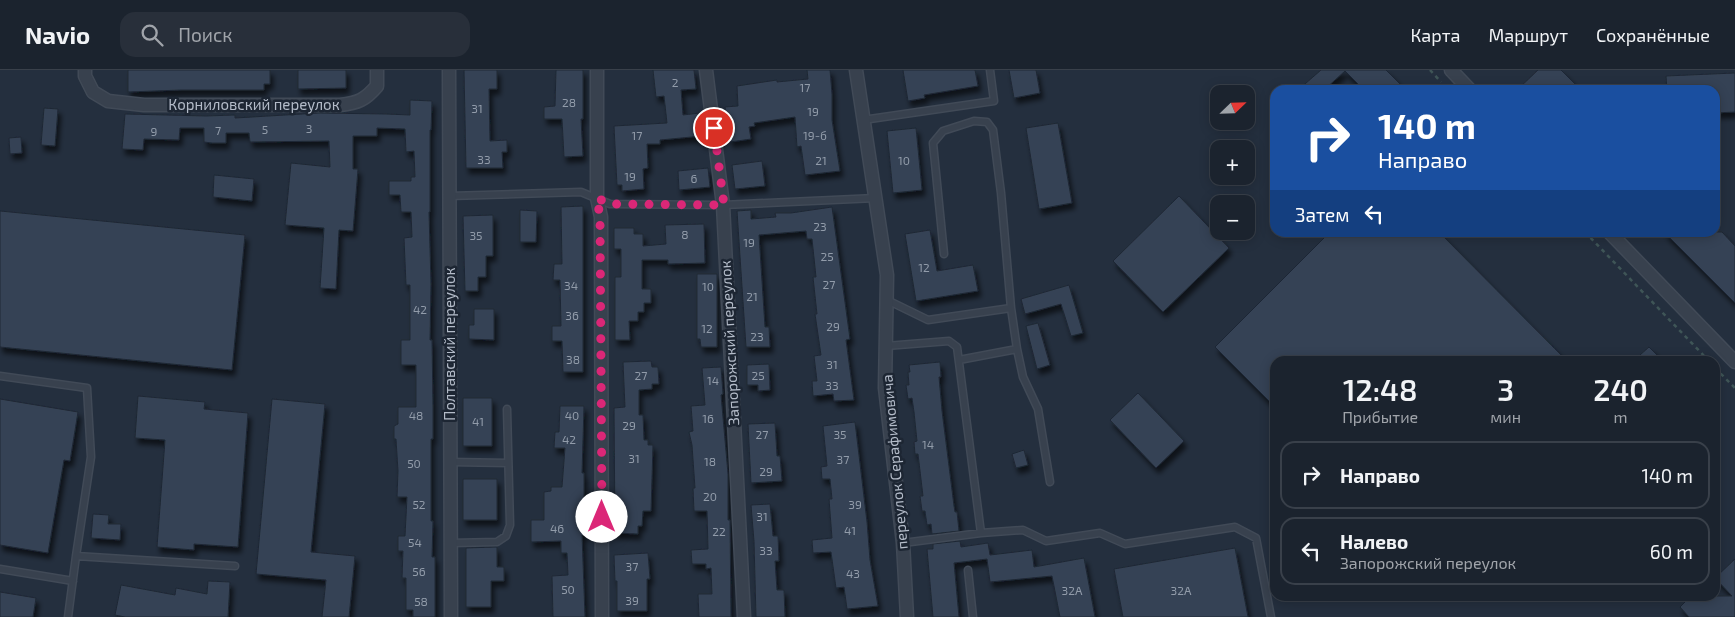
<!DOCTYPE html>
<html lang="ru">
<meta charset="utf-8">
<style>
:root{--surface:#1b232e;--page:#282f3a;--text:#f1f3f6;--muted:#a0a4aa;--line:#39404a}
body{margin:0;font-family:"Exo 2",sans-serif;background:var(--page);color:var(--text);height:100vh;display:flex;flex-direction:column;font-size:19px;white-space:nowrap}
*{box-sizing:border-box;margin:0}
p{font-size:16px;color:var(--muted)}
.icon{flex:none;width:28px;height:28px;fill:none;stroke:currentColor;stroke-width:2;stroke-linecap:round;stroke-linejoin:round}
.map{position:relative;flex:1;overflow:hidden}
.drawer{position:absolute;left:1270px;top:286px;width:450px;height:245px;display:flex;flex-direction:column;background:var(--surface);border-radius:15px;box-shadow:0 2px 12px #0003,0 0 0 1px var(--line)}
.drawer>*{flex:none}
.banner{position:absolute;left:1270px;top:15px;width:450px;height:152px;border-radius:15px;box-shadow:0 2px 12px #0003,0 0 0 1px var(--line);background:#1a4fa0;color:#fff;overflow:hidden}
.needle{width:32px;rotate:67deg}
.controls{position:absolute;left:1210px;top:15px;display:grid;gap:10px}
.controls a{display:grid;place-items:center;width:45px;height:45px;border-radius:10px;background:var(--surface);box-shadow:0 2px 12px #0003,0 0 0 1px var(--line);font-size:25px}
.pin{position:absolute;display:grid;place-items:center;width:42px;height:42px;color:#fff;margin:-21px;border:2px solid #fff;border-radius:50%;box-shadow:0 1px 5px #0007}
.me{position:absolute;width:55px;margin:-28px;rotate:0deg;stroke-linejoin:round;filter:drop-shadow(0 0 4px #0008)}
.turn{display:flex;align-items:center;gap:18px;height:105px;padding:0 25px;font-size:22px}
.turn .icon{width:65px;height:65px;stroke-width:2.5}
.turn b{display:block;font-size:35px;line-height:42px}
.then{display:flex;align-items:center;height:48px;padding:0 25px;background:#0003;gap:10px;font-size:19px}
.eta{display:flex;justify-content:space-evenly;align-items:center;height:85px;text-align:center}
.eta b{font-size:30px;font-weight:600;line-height:35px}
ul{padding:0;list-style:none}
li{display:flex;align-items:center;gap:15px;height:68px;margin:0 10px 8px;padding:0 15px;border:2px solid var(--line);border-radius:15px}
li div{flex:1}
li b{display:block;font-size:19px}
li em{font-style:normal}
header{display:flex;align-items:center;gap:30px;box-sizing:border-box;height:70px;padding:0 25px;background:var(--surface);border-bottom:1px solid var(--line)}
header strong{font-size:24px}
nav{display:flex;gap:28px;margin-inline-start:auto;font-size:18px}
.search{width:350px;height:45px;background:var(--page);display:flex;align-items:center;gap:12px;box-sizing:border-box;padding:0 18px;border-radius:15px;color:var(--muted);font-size:19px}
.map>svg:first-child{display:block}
</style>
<header>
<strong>Navio</strong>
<div class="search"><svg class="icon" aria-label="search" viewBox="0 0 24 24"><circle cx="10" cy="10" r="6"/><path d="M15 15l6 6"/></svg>Поиск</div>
<nav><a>Карта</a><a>Маршрут</a><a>Сохранённые</a></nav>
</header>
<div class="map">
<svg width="1735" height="547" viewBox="0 0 1735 547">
<defs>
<filter id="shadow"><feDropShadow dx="3" dy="5.5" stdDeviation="2.5" flood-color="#0009"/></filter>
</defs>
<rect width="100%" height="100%" fill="#242f3e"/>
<path fill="#364354" stroke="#1f2835" filter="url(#shadow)" d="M128 0H270V14H264V20H181L128 22Z
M298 0H346V18L298 19Z
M464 0H497V19H489L490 71 507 70V82H502L503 98H466Z
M556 0H583V49H581L583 86 564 87 562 49H544V37L555 36Z
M653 0H694L696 19 681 20 683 45 700 43 702 66 660 70V74H647L648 98 643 99 644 119 622 121V115H617L614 56 667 53 664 26 656 27Z
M807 0H830L832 24V50L840 101 805 105 801 76 797 77 795 47 754 53 755 56 749 57 751 69 730 72 725 37 738 36 737 16 777 10V12L808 9Z
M903 0H975L978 16 924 25 925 28 908 31Z
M1009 0H1036L1040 23 1014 28Z
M1321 0H1386L1406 20H1364L1345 1 1324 20H1298Z
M1538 0H1561L1581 20H1517Z
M1735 3V42L1715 43V20H1667L1666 6Z
M410 30 432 31 431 60H430V142H429L431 214 430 270H432L433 337V369H431V451H433L432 487H435V547H413V540H406V508H402L403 481H398V466H405L407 427H397L398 401 396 369H394V356L398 354V337H416V295H401V270H410V215H406L404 168 412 167 411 142H401L400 125H389V111H411V107H415L414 81 406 82 405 59 377 58V66H353V99H358L353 161 339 160 336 219 320 218 324 158 285 155 291 93 330 97 329 71 250 72 249 63H226V73H212L204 72V58H180L179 70 144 69 143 80 122 79 125 44 206 46 235 45V48L319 43 386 44 410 45Z
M44 38 58 39 55 76 41 75Z
M1058 53 1072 133 1039 139 1026 58Z
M916 58 922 120 893 123 887 61Z
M21 67 22 83 10 84 9 68Z
M762 91 765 116 735 119 732 95Z
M708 98 710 117 679 120 678 101Z
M214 105 254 109 252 131 213 127Z
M1179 126 1229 178 1163 242 1113 191Z
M583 136V302H563L562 271H552V256H561L560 210H553L554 194H562L561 137Z
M832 137 850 269 846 270 854 330 834 331 833 324 813 326 812 311H817L814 286 821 285 815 244H817L813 207H816L812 169H807L806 161 759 165 765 257H769L770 277H746L737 141 751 140V149L776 147 775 143H791Z
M520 140 537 141 536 172H520Z
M0 141 245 165 232 300 0 277Z
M493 145V186H486V207H478V221H465L463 146Z
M704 154 705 193 668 194V190H642V219H651V233H644V242H638V251H629L630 270H615V207H621V179H614V158H634V164H643V176L666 174 665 155Z
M930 160 937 201 973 195 978 221 916 231 905 164Z
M1330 162H1439L1567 291H1275V337L1215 277Z
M1664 162H1722L1735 176V233Z
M697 204H717V277H701L700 269H697Z
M1069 215 1083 263 1071 266 1061 234 1025 244 1021 229Z
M474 239H494V270L469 269V255H474Z
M1038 253 1050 295 1037 299 1026 256Z
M1649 277 1663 291H1645L1640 285Z
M651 291 652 297H658L659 314H652V319L639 320V345H643L644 370H648V375H653L651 441H643L642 456H638V464L615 463 614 338 625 337 623 292Z
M940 292 941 307H939L942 341 954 436 955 442H957L959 461 932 464 931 454 927 455 925 441H922L920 426H923L918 384H915L914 372 917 371 914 342 912 328 908 329 906 315H909L908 302H910L909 295Z
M769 294 770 320 758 321V315H747V295Z
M721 297 723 324 721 325 728 404V450H730L731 547H699L698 524H712L711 498 706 499V494H692L691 480 708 479 707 441H694L693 418H695L692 375 689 362 693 361 691 336 705 335 702 298Z
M1138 323 1184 371 1156 398 1110 350Z
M138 326 205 332 204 339 248 343 238 477 194 474V480L157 477 165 370 135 368Z
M463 328H492V376H463Z
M0 329 78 342 70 391 64 390 48 483 0 475Z
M272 329 325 334 311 482 355 486 349 547H322L326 510 256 504Z
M560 336H584L582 403H584V465H582L585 547H553L552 506 568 505 567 483H561V471L531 472V450H544V422L551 421V417H562L565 378H554L555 362H559Z
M855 352 867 452 870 490 878 536 847 539 844 517 836 518 831 482 813 483 812 470 832 468 829 429H832L830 409H822L821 397 827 396 823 356Z
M775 353 777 386H780L782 411 751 413 748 354Z
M1024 380 1028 395 1016 398 1012 384Z
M463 409H497V450H463Z
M770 434 773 466H778L779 491H775L777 520H784L785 547H756L754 471 751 435Z
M93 444 109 445 108 454H121L120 470 91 468Z
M960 471 961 477 988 473 990 485 1032 480 1034 497 1084 488 1095 547H1060L1052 506 990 512 987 489 954 493 959 547H933L927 479H933V474Z
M497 477V497H504V511H491V537H466V478Z
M1235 478 1248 547H1123L1114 499Z
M648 483 650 509H647V541H617V511H615L614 485Z
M1735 489V547H1689L1680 537 1691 526H1732L1715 508Z
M208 511 230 512 228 547H125L115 545 121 515 175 525 176 518 207 524Z
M0 522 36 528 33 547H0Z"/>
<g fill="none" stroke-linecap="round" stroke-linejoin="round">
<defs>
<path id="service" d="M863 50 994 31 990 0
M449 126 581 122 610 134 723 135 876 128
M944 184 933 73 943 61 974 51 987 52 993 60 1001 123 1011 238 1017 279 1023 307 1038 339 1050 412
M887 230 928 250 1011 238
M886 276 949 271 957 277 981 463
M959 290 1017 279
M0 306 87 318 91 387 76 486 235 496
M450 392 508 393
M451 473 497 472 506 466 510 455 507 339
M903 473 981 463 1023 460 1046 471 1100 463 1125 474 1235 457 1256 468 1271 547
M0 499 73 511
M968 500 973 547
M68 547 76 486"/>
<path id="minor" d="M85 0V6L93 22 108 31 144 35H340C358 33 365 30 377 16V0
M449 0 451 547
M597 0V128L601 147 602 547
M706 0 723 135 744 547
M856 0 887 205 885 318 903 473 907 547
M1451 0 1470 20
M1609 162 1735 292"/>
</defs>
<use href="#service" stroke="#414a57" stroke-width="9"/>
<use href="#minor" stroke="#414a57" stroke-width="15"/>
<path stroke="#3f5557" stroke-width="2.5" stroke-dasharray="4 4" stroke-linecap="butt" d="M1430 0 1441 12
M1585 162 1709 291
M1715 298 1735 318"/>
<use href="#service" stroke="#38414e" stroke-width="6"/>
<use href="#minor" stroke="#38414e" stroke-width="12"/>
</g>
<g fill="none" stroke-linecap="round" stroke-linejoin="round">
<path stroke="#db2777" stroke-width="9" stroke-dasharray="0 16.2" d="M602 447 600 147 597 128 610 134 724 135 714 58"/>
</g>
<g text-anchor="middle" stroke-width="5" stroke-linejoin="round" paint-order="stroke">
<g font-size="12" fill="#929caa">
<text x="675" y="17">2</text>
<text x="805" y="22">17</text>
<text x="569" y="37">28</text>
<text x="477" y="43">31</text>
<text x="813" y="46">19</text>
<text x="309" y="63">3</text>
<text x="265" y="64">5</text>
<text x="218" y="65">7</text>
<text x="154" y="66">9</text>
<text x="637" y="70">17</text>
<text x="815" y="70">19-б</text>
<text x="484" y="94">33</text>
<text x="821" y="95">21</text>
<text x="904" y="95">10</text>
<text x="630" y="111">19</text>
<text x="694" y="113">6</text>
<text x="820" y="161">23</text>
<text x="685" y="169">8</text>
<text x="476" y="170">35</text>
<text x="749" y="177">19</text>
<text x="827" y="191">25</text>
<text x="924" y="202">12</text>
<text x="829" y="219">27</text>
<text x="571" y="220">34</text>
<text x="708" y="221">10</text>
<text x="752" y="231">21</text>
<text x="420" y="244">42</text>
<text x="572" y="250">36</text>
<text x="833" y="261">29</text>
<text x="707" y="263">12</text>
<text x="757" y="271">23</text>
<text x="573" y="294">38</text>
<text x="832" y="299">31</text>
<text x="641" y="310">27</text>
<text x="758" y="310">25</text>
<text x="713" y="315">14</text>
<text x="832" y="320">33</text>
<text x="416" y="350">48</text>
<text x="572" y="350">40</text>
<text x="708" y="353">16</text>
<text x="478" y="356">41</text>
<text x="629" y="360">29</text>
<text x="762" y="369">27</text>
<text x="840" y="369">35</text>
<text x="569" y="374">42</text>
<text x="928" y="379">14</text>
<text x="634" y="393">31</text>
<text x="843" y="394">37</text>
<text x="710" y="396">18</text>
<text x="414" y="398">50</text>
<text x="766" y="406">29</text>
<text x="710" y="431">20</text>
<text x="419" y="439">52</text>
<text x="855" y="439">39</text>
<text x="762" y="451">31</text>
<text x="557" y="463">46</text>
<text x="850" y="465">41</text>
<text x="719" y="466">22</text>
<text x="415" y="477">54</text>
<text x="766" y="485">33</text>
<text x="632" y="501">37</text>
<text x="419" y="506">56</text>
<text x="853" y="508">43</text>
<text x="568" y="524">50</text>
<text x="1072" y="525">32А</text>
<text x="1181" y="525">32А</text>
<text x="632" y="535">39</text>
<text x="421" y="536">58</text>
</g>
<g font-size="15" fill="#b4bcc9" stroke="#1d2633">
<text x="254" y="40">Корниловский переулок</text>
<text transform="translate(730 273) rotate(-93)" y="5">Запорожский переулок</text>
<text transform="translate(450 274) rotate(-90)" y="5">Полтавский переулок</text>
<text transform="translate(895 392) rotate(-95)" y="5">переулок Серафимовича</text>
</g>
</g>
</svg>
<div class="controls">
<a><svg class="needle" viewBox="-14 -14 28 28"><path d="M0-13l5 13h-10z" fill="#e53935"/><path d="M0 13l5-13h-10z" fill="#a0a4aa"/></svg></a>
<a>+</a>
<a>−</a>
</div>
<div class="pin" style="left:714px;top:58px;background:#d93025"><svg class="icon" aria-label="arrive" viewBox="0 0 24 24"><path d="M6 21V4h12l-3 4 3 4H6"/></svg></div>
<svg class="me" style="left:602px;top:447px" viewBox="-20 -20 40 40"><circle r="19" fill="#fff"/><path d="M0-13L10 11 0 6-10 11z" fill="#db2777"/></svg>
<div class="banner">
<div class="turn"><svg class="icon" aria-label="right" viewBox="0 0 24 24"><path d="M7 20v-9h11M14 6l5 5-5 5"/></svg><div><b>140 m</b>Направо</div></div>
<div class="then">Затем<svg class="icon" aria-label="left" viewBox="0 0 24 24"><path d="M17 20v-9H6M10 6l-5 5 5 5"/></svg></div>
</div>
<section class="drawer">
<div class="eta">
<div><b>12:48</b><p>Прибытие</p></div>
<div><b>3</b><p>мин</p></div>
<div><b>240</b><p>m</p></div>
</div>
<ul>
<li><svg class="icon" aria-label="right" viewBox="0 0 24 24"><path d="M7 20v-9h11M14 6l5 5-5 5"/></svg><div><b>Направо</b></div><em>140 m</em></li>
<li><svg class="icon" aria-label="left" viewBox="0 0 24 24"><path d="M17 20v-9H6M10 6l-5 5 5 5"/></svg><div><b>Налево</b><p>Запорожский переулок</p></div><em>60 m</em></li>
</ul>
</section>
</div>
